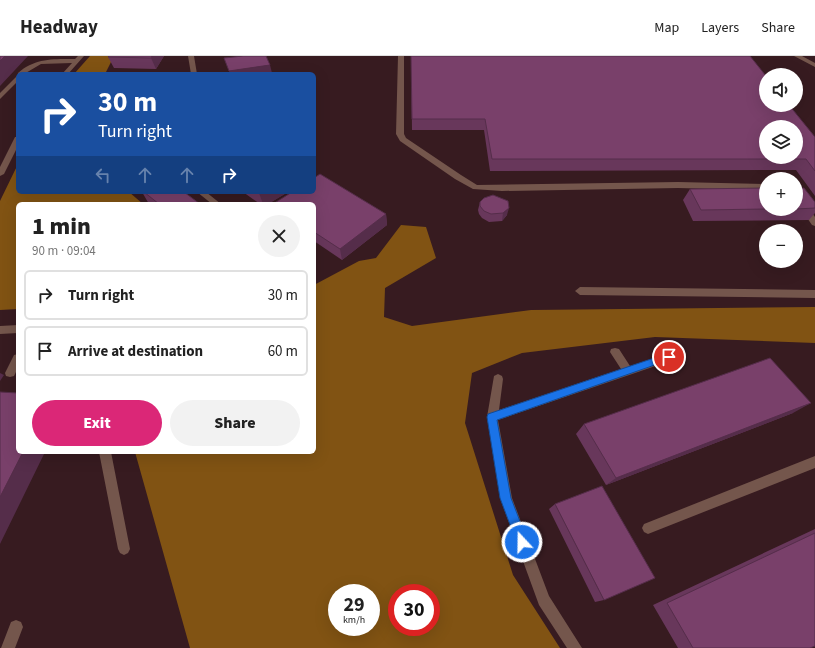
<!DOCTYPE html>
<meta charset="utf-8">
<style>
:root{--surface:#fff;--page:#f2f2f2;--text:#222;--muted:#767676;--line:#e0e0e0;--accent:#db2777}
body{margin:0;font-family:"Source Sans 3",sans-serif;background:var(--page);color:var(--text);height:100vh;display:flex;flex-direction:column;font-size:15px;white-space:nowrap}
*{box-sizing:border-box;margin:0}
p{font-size:13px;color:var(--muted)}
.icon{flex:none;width:22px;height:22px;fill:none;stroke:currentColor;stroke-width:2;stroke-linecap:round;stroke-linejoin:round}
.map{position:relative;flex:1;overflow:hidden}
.drawer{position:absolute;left:16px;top:146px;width:300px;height:252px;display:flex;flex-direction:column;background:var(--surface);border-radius:6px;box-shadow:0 4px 16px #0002}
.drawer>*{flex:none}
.top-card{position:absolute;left:16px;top:16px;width:300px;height:122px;border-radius:6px;box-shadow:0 4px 16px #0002;background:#1a4fa0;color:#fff;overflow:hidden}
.controls{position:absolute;left:759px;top:12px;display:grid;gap:8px}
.controls a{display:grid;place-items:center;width:44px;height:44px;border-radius:50%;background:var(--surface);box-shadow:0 4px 16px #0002;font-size:20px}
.speed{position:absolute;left:328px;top:528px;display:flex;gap:8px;font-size:20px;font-weight:700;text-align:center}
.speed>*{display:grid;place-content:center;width:52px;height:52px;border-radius:50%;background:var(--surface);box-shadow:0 4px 16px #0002;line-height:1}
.speed small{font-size:10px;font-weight:400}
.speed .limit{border:6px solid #d22;background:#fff;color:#111}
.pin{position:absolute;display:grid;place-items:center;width:34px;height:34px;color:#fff;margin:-17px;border:2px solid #fff;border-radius:50%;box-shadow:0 1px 4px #0007}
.me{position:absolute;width:44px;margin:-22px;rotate:339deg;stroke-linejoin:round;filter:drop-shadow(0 0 3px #0008)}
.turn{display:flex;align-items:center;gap:14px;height:84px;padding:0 16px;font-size:18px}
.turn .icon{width:52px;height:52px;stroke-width:2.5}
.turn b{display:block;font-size:28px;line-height:34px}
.lanes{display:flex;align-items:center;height:38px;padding:0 16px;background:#0003;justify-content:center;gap:20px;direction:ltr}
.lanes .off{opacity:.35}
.round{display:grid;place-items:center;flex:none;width:42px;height:42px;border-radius:21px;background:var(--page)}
.head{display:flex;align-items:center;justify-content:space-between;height:68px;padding:0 16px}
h1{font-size:24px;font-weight:800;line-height:30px}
.button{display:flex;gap:8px;margin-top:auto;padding:8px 16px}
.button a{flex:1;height:46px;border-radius:24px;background:var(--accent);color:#fff;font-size:16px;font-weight:800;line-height:46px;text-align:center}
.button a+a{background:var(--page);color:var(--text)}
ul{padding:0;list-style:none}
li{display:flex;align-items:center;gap:12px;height:50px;margin:0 8px 6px;padding:0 8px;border:2px solid var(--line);border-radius:6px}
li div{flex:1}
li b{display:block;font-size:15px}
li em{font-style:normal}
header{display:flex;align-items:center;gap:24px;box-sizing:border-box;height:56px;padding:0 20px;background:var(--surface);border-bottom:1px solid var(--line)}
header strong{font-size:19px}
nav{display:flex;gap:22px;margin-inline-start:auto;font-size:14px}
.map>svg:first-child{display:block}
</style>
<header>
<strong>Headway</strong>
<nav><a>Map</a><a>Layers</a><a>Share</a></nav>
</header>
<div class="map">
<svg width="815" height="592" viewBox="0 0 815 592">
<rect width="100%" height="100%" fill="#371b20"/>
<path fill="#815313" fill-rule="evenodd" d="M90 0H114L105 18H74Z
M18 108V136H129L143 148H18V253L0 254V145Z
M401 169 426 171 436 202 385 232 384 261 412 270 531 254 815 251V287L655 281 522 297 472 317 465 367 513 519 560 592H190L135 396H314V229L359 205 376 202ZM337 537H371V571H337ZM397 537H431V571H397Z"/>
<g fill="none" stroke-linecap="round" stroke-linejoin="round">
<path fill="#74564c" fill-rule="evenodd" d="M78 0H84L68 18H62L72 7 41 8 24 18H18V25L0 43V37L18 19V17C35 2 53 3 75 3Z
M188 0H194L197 18H191Z
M398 0H404V78L406 82 461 119 477 129 678 126 766 128V134L678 132 502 135 473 133 455 123 400 85 396 78Z
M794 0H802L815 7V11Z
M15 81H18V90L4 118 0 120V111Z
M197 136H206L221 148H212Z
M796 137 799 138 815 161V170L812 169 796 146Z
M580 231 815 234V242L580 239 575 235Z
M18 269V277L0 278V270Z
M615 292 619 293 630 310 669 297 673 298 674 301 673 304 498 364 512 442 549 540 582 592H567L539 549 500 442 487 361 494 320 498 318 502 320 503 323 499 354 621 313 610 296 611 293Z
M18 298V312L14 320 10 321 6 320 5 317 14 299Z
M99 396H111L130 493 128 497 124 499 120 497 118 493Z
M815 400V412L648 478 644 476 642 472 644 468Z
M16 564 21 566 23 571 15 592H1L11 566Z"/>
</g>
<path fill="#68375b" d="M164 0 156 13 114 12 108 1Z
M411 0 815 81V140L796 114 490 115 484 74H412Z
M796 132 815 146V157L809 164 693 165 683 144 690 133 766 153H796Z
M142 136H184L200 148H149Z
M243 136H288L268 148H260Z
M484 142 507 159 502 165 489 166 482 162 479 158 478 154 480 146Z
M314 148 386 158 387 169 342 204 314 185Z
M793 357 606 429 576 378 584 368Z
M555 448 604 544 595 546 549 453Z
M815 473V590L810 592H678L653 549Z"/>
<path fill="#552d4a" d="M5 0H28L0 30V5Z
M152 0H164L156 13 151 2Z
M270 9 272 17 265 18H230L229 15Z
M260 136H288L268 148H263L259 137Z
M509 152 507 159 502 165 503 157Z
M386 158 387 169 342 204 340 193Z
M0 317 4 319 0 325Z
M811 347 793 357 606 429 616 422Z
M23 396H45L0 488V441Z"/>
<path fill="#79406a" stroke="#552d4a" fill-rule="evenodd" d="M0 0H5L0 5Z
M109 0H152L151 2 108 1Z
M243 0H266L270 9 229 15 224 2Z
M411 0H750L766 20V49H789L815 81V115L806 103H492L485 63H412ZM766 71H796V101H766Z
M320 118 386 158 340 193 314 176V148H273L292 136H314V122Z
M766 132V153L701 154 690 133Z
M796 132H804L815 146V152L796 153Z
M144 136H184L200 148H159Z
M493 139 508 145 509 152 503 157 491 158 484 155 480 150V146L484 142Z
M770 302 811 347 616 422 584 368Z
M0 336 18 337V396H23L0 441Z
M602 430 655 522 604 544 555 448Z
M815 477V590L810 592H693L667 547Z"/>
<path fill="#1a73e8" stroke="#114b97" d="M669 297 674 301 672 303 497 364 511 442 528 486 526 490 522 492 518 490 500 442 487 361 488 358Z"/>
</svg>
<div class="controls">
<a><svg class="icon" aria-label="sound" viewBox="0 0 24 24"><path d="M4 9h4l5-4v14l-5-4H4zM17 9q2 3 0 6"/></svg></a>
<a><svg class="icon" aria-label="layers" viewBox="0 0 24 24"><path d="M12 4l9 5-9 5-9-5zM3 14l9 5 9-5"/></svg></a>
<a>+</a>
<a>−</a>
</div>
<div class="speed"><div>29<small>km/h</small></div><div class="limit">30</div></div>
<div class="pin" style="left:669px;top:301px;background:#d93025"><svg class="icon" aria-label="arrive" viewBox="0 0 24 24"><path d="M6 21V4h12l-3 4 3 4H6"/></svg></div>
<svg class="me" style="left:522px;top:486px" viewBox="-20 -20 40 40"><circle r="17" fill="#1a73e8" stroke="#fff" stroke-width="3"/><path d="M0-11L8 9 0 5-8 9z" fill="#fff"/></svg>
<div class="top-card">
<div class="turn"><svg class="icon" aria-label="right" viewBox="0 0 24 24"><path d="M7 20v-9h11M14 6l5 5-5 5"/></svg><div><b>30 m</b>Turn right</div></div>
<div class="lanes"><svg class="icon off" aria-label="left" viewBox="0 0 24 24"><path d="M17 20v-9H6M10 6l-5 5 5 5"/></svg><svg class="icon off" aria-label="ahead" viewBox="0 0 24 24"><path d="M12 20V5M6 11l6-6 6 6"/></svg><svg class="icon off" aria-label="ahead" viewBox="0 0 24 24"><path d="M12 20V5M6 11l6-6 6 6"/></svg><svg class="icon" aria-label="right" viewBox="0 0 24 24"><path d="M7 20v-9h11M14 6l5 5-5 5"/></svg></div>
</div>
<section class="drawer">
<div class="head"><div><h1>1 min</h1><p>90 m · 09:04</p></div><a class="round"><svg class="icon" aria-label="close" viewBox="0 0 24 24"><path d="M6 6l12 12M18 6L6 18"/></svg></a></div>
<ul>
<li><svg class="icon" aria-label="right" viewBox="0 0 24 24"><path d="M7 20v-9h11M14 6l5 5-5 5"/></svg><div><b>Turn right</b></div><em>30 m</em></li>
<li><svg class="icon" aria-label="arrive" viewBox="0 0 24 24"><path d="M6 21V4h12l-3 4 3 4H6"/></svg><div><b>Arrive at destination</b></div><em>60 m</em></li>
</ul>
<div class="button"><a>Exit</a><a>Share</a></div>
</section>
</div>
